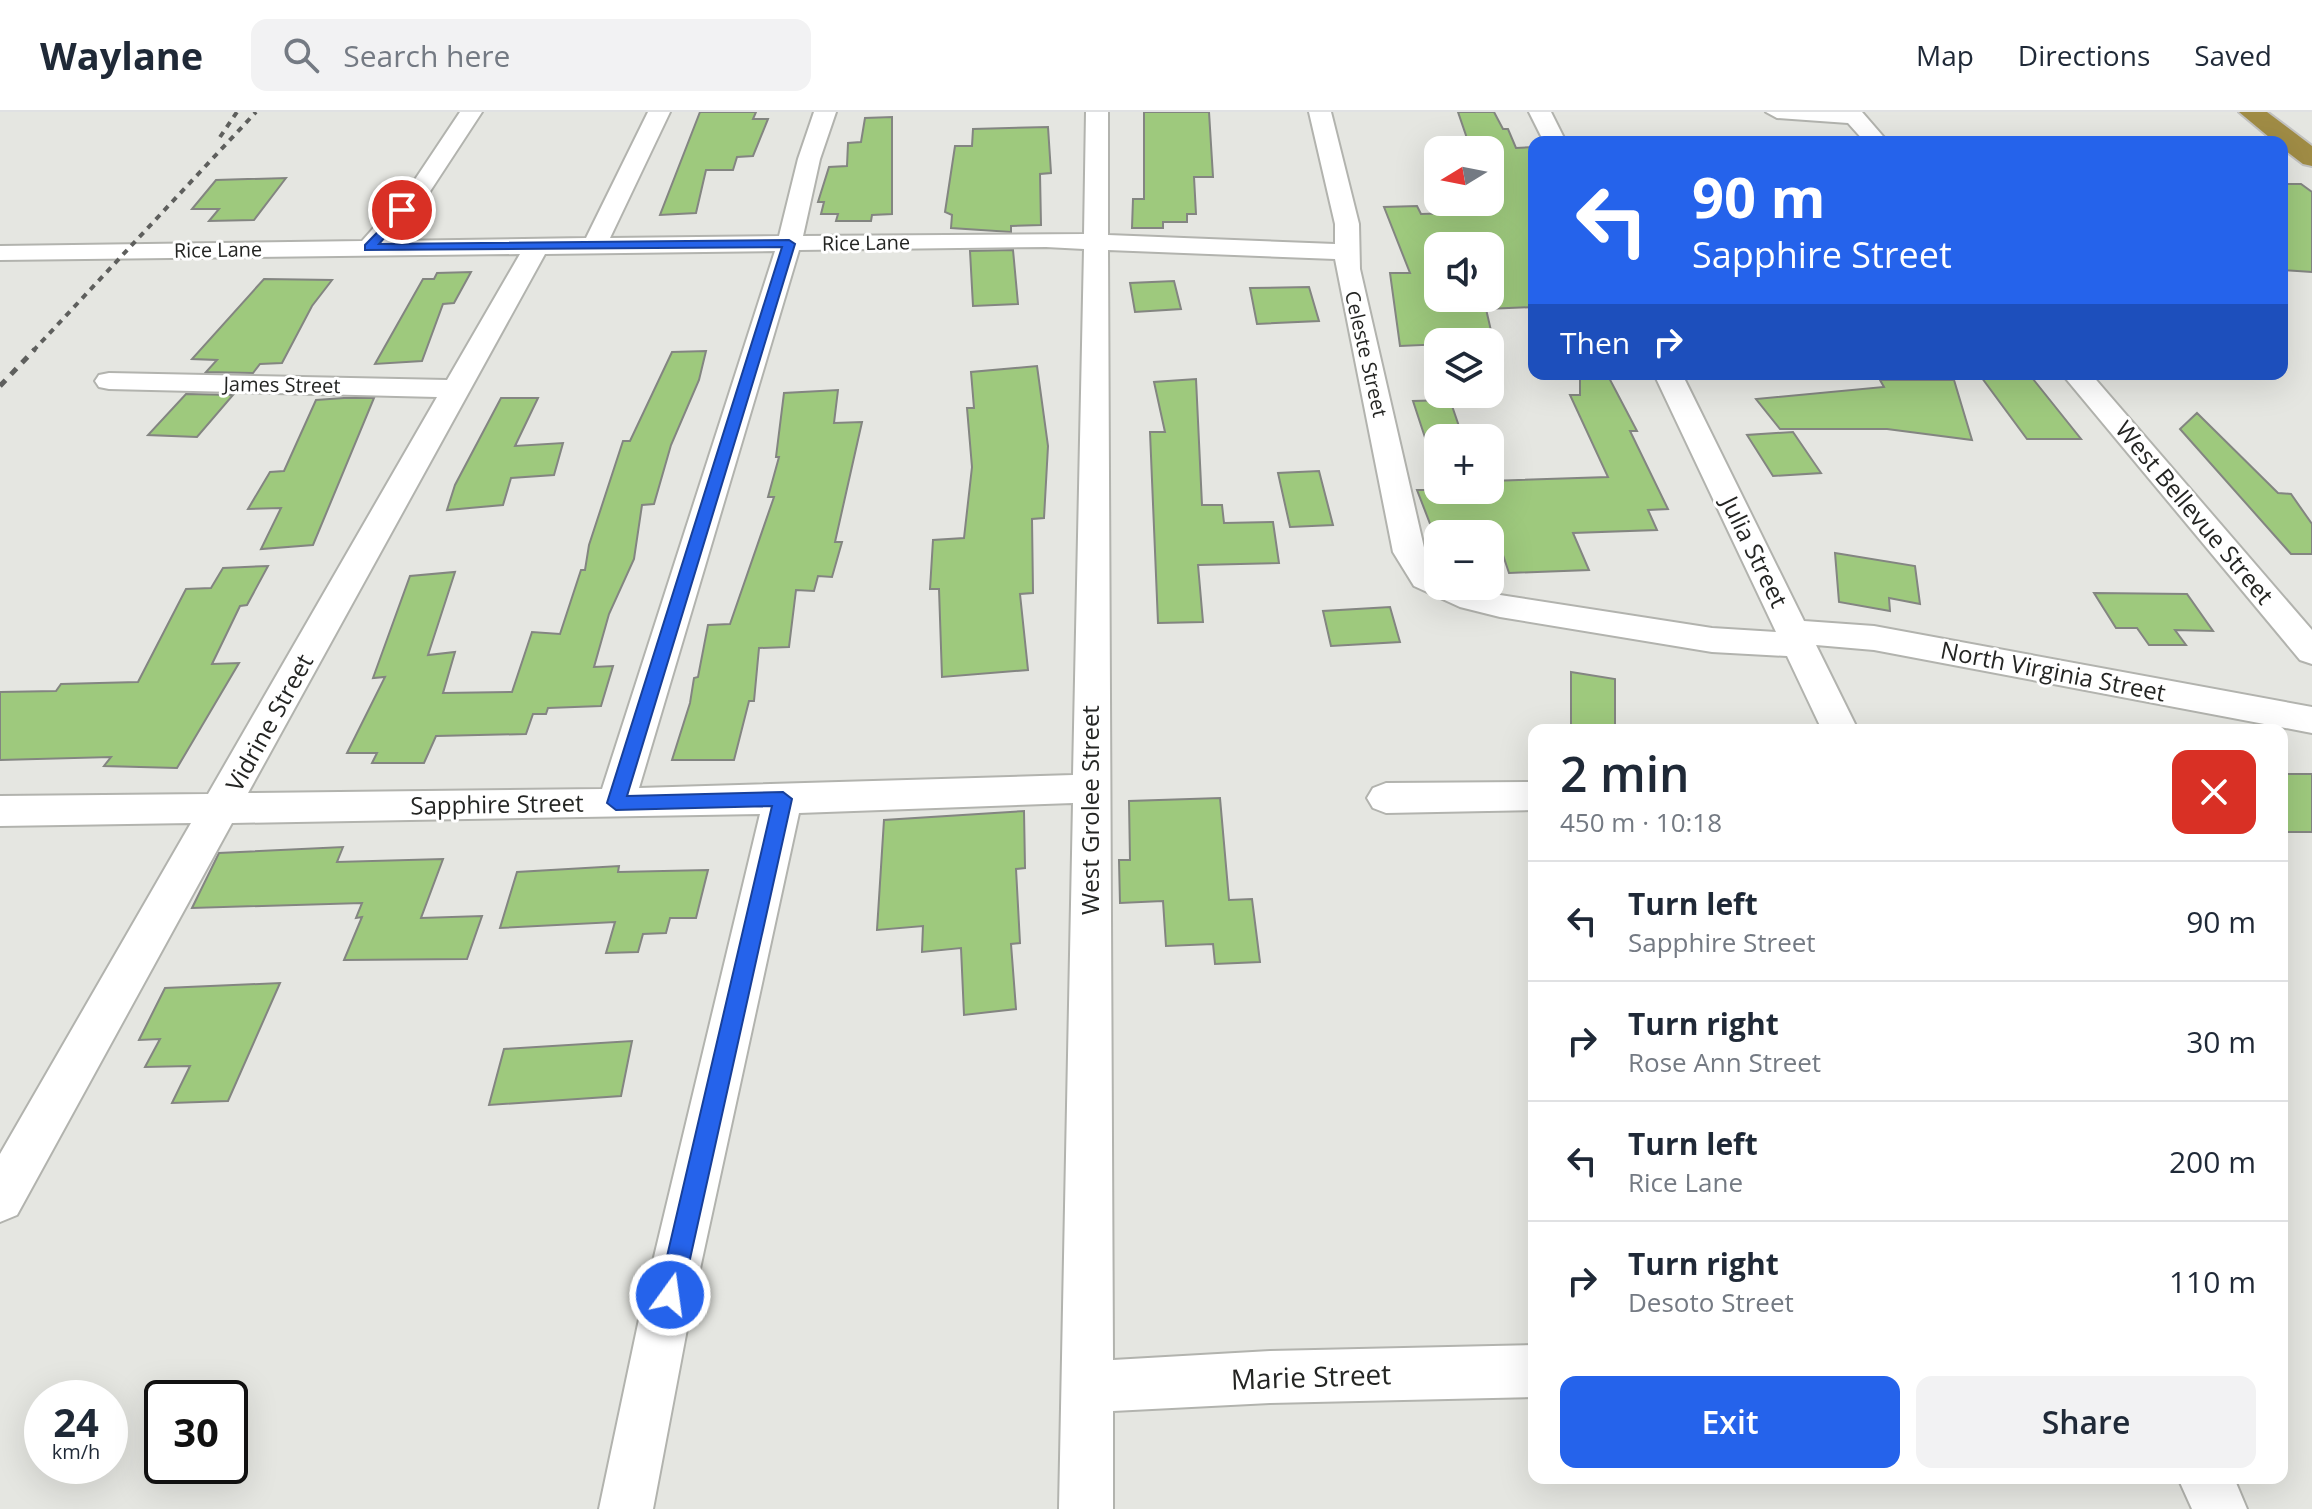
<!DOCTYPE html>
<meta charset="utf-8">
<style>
:root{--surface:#fff;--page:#f2f2f3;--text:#1f2937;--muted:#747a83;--line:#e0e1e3;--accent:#2563eb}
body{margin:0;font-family:"Open Sans",sans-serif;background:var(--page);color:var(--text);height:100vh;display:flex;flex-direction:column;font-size:30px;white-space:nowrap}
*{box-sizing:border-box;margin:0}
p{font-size:26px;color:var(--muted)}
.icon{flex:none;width:44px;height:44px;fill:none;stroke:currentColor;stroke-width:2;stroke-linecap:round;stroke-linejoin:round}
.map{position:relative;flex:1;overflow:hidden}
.side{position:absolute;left:1528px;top:612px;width:760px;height:760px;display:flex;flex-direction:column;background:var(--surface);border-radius:16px;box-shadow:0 8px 32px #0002}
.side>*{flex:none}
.hud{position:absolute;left:1528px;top:24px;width:760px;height:244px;border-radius:16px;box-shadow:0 8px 32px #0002;background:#2563eb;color:#fff;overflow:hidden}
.needle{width:52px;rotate:260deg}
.buttons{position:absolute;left:1424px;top:24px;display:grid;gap:16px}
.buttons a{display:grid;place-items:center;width:80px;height:80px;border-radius:16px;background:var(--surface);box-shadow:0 8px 32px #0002;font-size:40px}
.speed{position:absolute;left:24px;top:1268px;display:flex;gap:16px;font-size:40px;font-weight:700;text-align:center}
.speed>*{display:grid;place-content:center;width:104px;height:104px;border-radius:50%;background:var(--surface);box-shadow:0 8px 32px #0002;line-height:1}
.speed small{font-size:20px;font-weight:400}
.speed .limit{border:4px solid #111;border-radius:12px;background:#fff;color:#111}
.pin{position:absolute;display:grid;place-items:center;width:68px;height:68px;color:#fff;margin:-34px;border:4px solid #fff;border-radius:50%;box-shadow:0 2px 8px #0007}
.me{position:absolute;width:88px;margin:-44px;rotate:14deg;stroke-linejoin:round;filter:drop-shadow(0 0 6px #0008)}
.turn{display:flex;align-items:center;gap:28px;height:168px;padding:0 32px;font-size:36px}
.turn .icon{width:104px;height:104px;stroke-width:2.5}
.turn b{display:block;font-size:56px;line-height:68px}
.then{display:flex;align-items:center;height:76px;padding:0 32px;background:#0003;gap:16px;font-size:30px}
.round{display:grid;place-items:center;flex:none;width:84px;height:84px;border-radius:16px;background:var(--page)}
.summary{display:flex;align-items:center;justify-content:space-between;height:136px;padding:0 32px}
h1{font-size:48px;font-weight:600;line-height:60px}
.primary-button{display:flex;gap:16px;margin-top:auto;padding:16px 32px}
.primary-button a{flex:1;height:92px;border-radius:16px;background:var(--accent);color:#fff;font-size:32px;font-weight:600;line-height:92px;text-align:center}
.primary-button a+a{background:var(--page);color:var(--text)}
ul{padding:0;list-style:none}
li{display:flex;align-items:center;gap:24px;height:120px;padding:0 32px;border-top:2px solid var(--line)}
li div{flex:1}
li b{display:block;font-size:30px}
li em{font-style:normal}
header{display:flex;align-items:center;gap:48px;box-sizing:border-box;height:112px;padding:0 40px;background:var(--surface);border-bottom:2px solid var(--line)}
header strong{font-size:38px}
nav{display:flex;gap:44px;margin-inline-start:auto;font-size:28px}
.search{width:560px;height:72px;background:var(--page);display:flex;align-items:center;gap:20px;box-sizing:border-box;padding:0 28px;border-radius:16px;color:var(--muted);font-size:30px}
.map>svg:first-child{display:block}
</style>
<header>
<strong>Waylane</strong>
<div class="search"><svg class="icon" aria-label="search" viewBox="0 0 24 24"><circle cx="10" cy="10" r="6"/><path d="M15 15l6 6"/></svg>Search here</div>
<nav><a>Map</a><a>Directions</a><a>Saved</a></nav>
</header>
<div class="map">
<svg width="2312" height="1397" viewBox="0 0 2312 1397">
<rect width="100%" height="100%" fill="#e5e6e1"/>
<path fill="#9ec97d" stroke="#838581" stroke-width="2" fill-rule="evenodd" d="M700 0H756L753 7H768L753 44 737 45 733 58H706L696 101 660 103Z
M1144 0H1209L1213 65H1194L1196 102H1187V110H1163V116H1132L1133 87H1144Z
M1458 0H1494L1503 17H1508L1516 36 1534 35V195L1486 197 1495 236H1490V230L1400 234 1390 161H1410L1384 95 1417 94 1421 102 1487 100 1484 90H1490V38H1471ZM1438 134H1490V186H1438Z
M892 5V102L872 103 871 109H836L838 102H821L824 90H818L829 55 847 54 848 31 861 30 865 6Z
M1048 15 1051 61 1040 62 1041 113 1011 114V120L951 116 952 103 945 100 955 34H972L973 17Z
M286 66 254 108 209 109 219 97H192L216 68Z
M2282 72H2301L2312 80V160L2282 158Z
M1013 138 1018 192 973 194 970 139Z
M471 160 454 191 443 192 422 249 375 252 423 167H434L437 161Z
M264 167 332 168 312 194 282 251 260 252 253 261 206 260 217 248 192 247Z
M1174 169 1181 197 1135 200 1130 171Z
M1309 175 1319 209 1257 212 1250 176Z
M706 239 699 268 671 333 654 392 642 393 634 447 609 502 594 555 613 554 601 594 548 596 546 602H533L526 622 436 624 424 651H372L377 641H347L385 565 373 566 410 464 455 460 428 543 455 540 443 581 512 580 532 520 560 522 581 458H585L589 433 623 329H630L672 240Z
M1037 254 1048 334 1044 406 1032 407 1033 481 1020 482 1028 558 942 565 939 477H930L933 428 964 426 972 355 967 296H974L971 260Z
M1580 262H1607L1637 319H1630L1668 397 1648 398 1657 418 1573 421 1589 458 1509 461 1496 422H1434L1417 378H1490V369L1608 365 1570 283H1580Z
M1979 262H2029L2081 327H2027Z
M1196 267 1202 393H1222L1224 411 1273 410 1279 451 1198 453 1203 510 1158 511 1150 320H1165L1154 270Z
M1880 268H1954L1972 328 1887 317H1780L1756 287 1884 275Z
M838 278 834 311 862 310 835 430H842L832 465 818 464 814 479 796 478 789 535 759 536 754 589H749L734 648H672L690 591 694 566 698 565 708 513 730 512 774 385H768L779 345H776L784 281Z
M186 282 233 283 197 325 148 323Z
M344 286H374L313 433 261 437 281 396 248 397 270 360 284 359 316 288Z
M501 286H538L515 334 563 331 554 363 511 366 503 393 447 398 455 373Z
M1450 288 1463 326H1438V365L1413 289Z
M2197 301 2278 381 2291 382 2312 412V442H2291L2180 317Z
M1793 320 1821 361 1773 364 1747 323Z
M1319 359 1333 413 1290 415 1278 361Z
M1835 441 1915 454 1920 492 1889 486 1890 499 1839 490Z
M268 454 247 493 240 494 212 552 239 551 177 656 104 654 111 645 0 648V580L56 579 61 572 138 570 186 477 211 476 223 456Z
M2094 481 2187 482 2213 519 2175 518 2186 533H2149L2137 516H2116Z
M1390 495 1400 530 1331 534 1323 499Z
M1571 560 1615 567V618H1571Z
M2282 662H2312V720H2282Z
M1220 686 1229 788 1252 787 1260 850 1215 852 1213 832 1166 834 1163 789 1120 791 1119 748H1130L1129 689Z
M1024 699 1025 756 1016 757 1020 831 1011 832 1016 897 964 903 961 836 922 840 923 814 877 818 884 708Z
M343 735 337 750 443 747 421 806 482 804 467 847 344 848 362 805 356 806 362 791 192 796 219 741Z
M619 754 618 760 708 758 696 806H670L666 821 643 822 638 840 606 841 615 810 500 816 517 760Z
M280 871 228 989 172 991 190 954 145 955 160 927 139 928 165 876Z
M632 929 621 984 489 993 504 937Z"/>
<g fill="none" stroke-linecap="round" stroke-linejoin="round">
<defs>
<path id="minor" d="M460 0H482L427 84 388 129 586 126 648 0H670L610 126 779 124 798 47 814 0H836L820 47 803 124 1084 122 1086 0H1108V123L1335 132V112L1309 0H1331L1359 112 1360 157 1425 440 1438 459V474H1467L1500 483 1712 516 1776 520 1654 262H1682L1804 509 1874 514 2312 595V621L1874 538 1816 533 1858 618H1822L1787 544 1712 540 1500 505 1460 495 1414 474 1393 440 1335 147 1108 138 1113 1248 1270 1239 1534 1233V1285L1270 1291 1113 1299V1397H1059L1073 691 799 701 688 1212 653 1397H599L638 1212 760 702 232 711 17 1103 0 1110V1042L191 711 0 714V684L208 682 437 285 109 277 99 275 95 269 99 263 109 261 447 268 520 142 0 148V134L362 129 410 75ZM1046 135 1084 137 1073 663 639 676 799 138ZM775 139 602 677 248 681 545 142Z
M1529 0H1551L1566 30H1544Z
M1766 0H1862L1888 30H1865L1848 11 1777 6Z
M2062 262H2091L2312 518V552L2300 548Z
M1534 670V698L1386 701 1373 696 1367 686 1373 676 1386 671Z
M2178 1366H2234L2247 1397H2192Z"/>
<path id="highway" d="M2239 0H2267L2312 34V54L2303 52 2282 36V30H2275Z"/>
</defs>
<use href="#minor" stroke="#b2b3ae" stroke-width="4"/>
<use href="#highway" stroke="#c2c2c1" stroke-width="4"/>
<use href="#minor" fill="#fff" fill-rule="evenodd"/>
<use href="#highway" fill="#a08c45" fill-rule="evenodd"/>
<path stroke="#5e5f5d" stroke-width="4" stroke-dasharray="6 6" stroke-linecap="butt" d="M220 25 237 0
M33 239 256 0"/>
<path stroke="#5e5f5d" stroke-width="5" stroke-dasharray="8 8" stroke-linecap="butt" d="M0 274 35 237"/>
</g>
<path fill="#2563eb" stroke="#184099" stroke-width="2" d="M402 95 408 98 379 132 789 128 795 132 627 684 783 680 792 687 682 1183 678 1192 670 1195 662 1192 658 1183 772 694 616 698 607 691 782 135 365 138V133Z"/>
<g text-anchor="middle" stroke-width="6" stroke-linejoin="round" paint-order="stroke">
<g font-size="20" fill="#242523" stroke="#fff">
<text transform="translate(866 131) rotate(-1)" y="7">Rice Lane</text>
<text transform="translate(218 138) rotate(-1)" y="7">Rice Lane</text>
<text transform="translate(1366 242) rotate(77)" y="7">Celeste Street</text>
<text transform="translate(282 273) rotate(1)" y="7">James Street</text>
</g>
<g font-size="24" fill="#242523" stroke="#fff">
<text transform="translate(2194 401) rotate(50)" y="8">West Bellevue Street</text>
<text transform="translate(1754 440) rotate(64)" y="8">Julia Street</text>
<text transform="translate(2053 560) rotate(11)" y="8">North Virginia Street</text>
<text transform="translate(270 611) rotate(-61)" y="8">Vidrine Street</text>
<text transform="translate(497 693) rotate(-1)" y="8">Sapphire Street</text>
<text transform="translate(1091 698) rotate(-90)" y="8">West Grolee Street</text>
</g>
<g font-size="28" fill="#242523" stroke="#fff">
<text transform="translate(1311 1265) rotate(-2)" y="10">Marie Street</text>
</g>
</g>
</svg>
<div class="buttons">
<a><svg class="needle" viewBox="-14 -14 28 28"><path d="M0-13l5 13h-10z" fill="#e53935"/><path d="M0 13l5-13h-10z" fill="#747a83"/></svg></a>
<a><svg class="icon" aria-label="sound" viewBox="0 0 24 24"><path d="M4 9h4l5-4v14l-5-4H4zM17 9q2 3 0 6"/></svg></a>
<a><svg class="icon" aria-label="layers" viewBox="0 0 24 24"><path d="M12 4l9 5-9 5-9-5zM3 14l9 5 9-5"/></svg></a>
<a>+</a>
<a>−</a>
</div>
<div class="speed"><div>24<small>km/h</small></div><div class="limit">30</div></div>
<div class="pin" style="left:402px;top:98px;background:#d93025"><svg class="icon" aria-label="arrive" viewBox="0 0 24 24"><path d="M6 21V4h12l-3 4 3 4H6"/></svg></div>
<svg class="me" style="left:670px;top:1183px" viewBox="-20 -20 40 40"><circle r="17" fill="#2563eb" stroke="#fff" stroke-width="3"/><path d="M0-11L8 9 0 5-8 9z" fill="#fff"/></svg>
<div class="hud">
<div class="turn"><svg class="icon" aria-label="left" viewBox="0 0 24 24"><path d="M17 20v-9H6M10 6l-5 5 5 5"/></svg><div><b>90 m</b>Sapphire Street</div></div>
<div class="then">Then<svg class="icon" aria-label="right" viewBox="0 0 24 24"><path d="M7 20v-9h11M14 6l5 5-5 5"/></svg></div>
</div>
<section class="side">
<div class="summary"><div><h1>2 min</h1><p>450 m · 10:18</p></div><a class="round" style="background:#d93025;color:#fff"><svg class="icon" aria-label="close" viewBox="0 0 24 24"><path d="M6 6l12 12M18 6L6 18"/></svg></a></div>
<ul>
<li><svg class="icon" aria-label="left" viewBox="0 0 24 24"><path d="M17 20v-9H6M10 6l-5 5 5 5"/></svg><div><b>Turn left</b><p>Sapphire Street</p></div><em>90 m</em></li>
<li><svg class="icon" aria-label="right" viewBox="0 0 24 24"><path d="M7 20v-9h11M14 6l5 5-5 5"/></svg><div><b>Turn right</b><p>Rose Ann Street</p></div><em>30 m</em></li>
<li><svg class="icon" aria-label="left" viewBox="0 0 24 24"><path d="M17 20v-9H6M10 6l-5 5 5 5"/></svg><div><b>Turn left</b><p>Rice Lane</p></div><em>200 m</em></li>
<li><svg class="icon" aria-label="right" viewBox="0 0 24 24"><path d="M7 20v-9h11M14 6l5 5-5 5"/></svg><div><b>Turn right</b><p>Desoto Street</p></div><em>110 m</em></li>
</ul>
<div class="primary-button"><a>Exit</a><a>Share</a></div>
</section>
</div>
